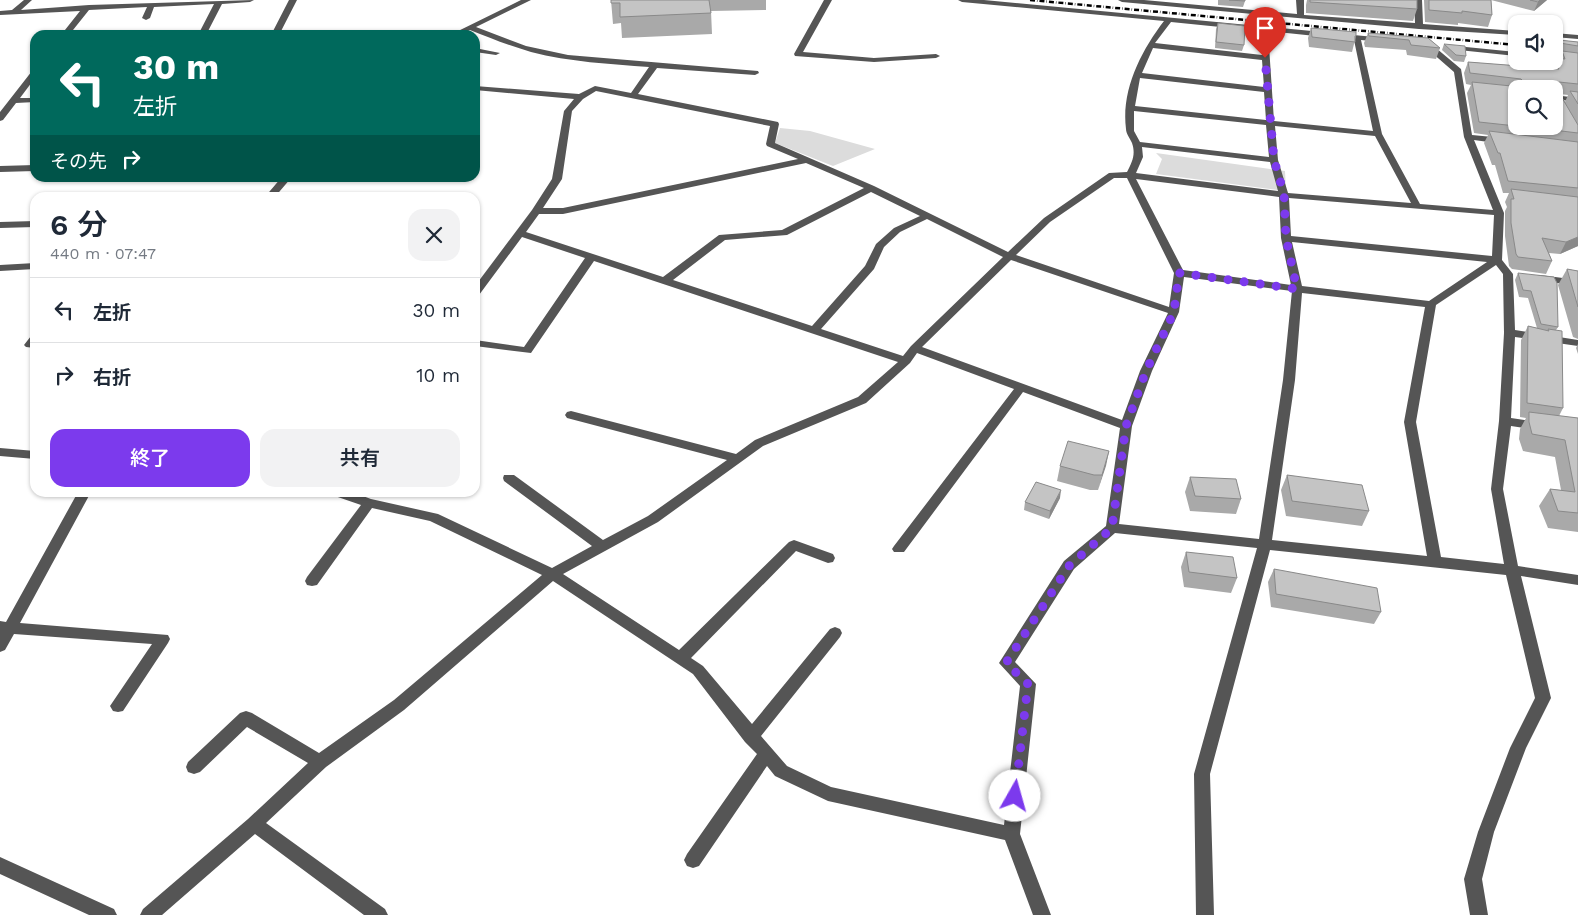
<!DOCTYPE html>
<html lang="ja">
<meta charset="utf-8">
<style>
:root{--surface:#fff;--page:#f2f2f3;--text:#1f2937;--muted:#747a83;--line:#e0e1e3;--accent:#7c3aed}
body{margin:0;font-family:"Work Sans","Noto Sans JP",sans-serif;background:var(--page);color:var(--text);height:100vh;display:flex;flex-direction:column;font-size:19px;white-space:nowrap}
*{box-sizing:border-box;margin:0}
p{font-size:16px;color:var(--muted)}
.icon{flex:none;width:28px;height:28px;fill:none;stroke:currentColor;stroke-width:2;stroke-linecap:round;stroke-linejoin:round}
.map{position:relative;flex:1;overflow:hidden}
.side{position:absolute;left:30px;top:192px;width:450px;height:305px;display:flex;flex-direction:column;background:var(--surface);border-radius:15px;box-shadow:0 1px 4px #0004}
.side>*{flex:none}
.guide{position:absolute;left:30px;top:30px;width:450px;height:152px;border-radius:15px;box-shadow:0 1px 4px #0004;background:#00695c;color:#fff;overflow:hidden}
.controls{position:absolute;left:1508px;top:15px;display:grid;gap:10px}
.controls a{display:grid;place-items:center;width:55px;height:55px;border-radius:10px;background:var(--surface);box-shadow:0 1px 4px #0004;font-size:25px}
.pin{position:absolute;display:grid;place-items:center;width:42px;height:42px;color:#fff;margin:-51px -21px;border-radius:50% 50% 50% 0;rotate:-45deg;box-shadow:0 0 5px #0007}
.pin .icon{rotate:45deg}
.me{position:absolute;width:55px;margin:-28px;rotate:7deg;stroke-linejoin:round;filter:drop-shadow(0 0 4px #0008)}
.turn{display:flex;align-items:center;gap:18px;height:105px;padding:0 20px;font-size:22px}
.turn .icon{width:65px;height:65px;stroke-width:2.5}
.turn b{display:block;font-size:35px;line-height:42px}
.then{display:flex;align-items:center;height:48px;padding:0 20px;background:#0003;gap:10px;font-size:19px}
.round{display:grid;place-items:center;flex:none;width:52px;height:52px;border-radius:15px;background:var(--page)}
.headline{display:flex;align-items:center;justify-content:space-between;height:85px;padding:0 20px}
h1{font-size:30px;font-weight:600;line-height:38px}
.cta{display:flex;gap:10px;margin-top:auto;padding:10px 20px}
.cta a{flex:1;height:58px;border-radius:15px;background:var(--accent);color:#fff;font-size:20px;font-weight:600;line-height:58px;text-align:center}
.cta a+a{background:var(--page);color:var(--text)}
ul{padding:0;list-style:none}
li{display:flex;align-items:center;gap:15px;height:65px;padding:0 20px;border-top:1px solid var(--line)}
li div{flex:1}
li b{display:block;font-size:19px}
li em{font-style:normal}
.map>svg:first-child{display:block}
</style>
<div class="map">
<svg width="1578" height="915" viewBox="0 0 1578 915">
<rect width="100%" height="100%" fill="#fff"/>
<path fill="#dcdcdc" d="M780 128 810 131 875 149 833 166 775 143Z
M1156 153 1285 171 1286 191 1156 174 1162 159Z"/>
<g fill="none" stroke-linecap="round" stroke-linejoin="round">
<path fill="#555" fill-rule="evenodd" d="M24 0H32L21 10 89 5 254 0 250 2 222 4 206 35H198L214 4 154 7 150 18 146 20 142 18 147 7 89 10 69 35H61L80 11 0 15V11L12 10Z
M289 0H297L279 35H271Z
M521 0H531L476 27 526 46 568 55 758 71 759 73 755 75 657 68 638 94 778 122 779 124 775 143 874 186 1008 252 1044 218 1109 173 1127 172C1132 162 1136 155 1132 143 1130 138 1126 134 1126 129 1121 90 1141 51 1164 21L962 2 958 0H984L1385 38 1386 40 1382 42 1361 40 1382 134 1420 204 1493 210 1464 137 1454 72 1423 45 1430 43 1461 69 1472 135 1503 138 1507 141 1503 144 1474 140 1504 213 1502 260 1513 274 1515 330 1578 340V346L1515 337 1511 418 1538 422 1544 426 1538 430 1511 426 1503 489 1518 566 1578 575V585L1521 576 1551 698 1526 748 1494 832 1482 879 1488 915H1470L1464 879 1478 832 1510 748 1535 698 1506 575 1270 550 1210 774 1214 915H1196L1194 774 1257 548 1115 533 1074 569 1015 662 1036 684 1020 834 1051 915H1033L1005 840 828 801 775 776 767 766 699 866 693 868 687 866 684 860 687 854 757 754 745 742 693 674 553 581 404 710 326 767 266 823 385 909 388 915H364L255 834 162 915H140L143 909 248 819 308 763 247 727 200 772 194 774 188 772 186 767 188 762 240 713 246 711 252 713 319 753 394 700 542 575 430 521 372 508 317 585 312 586 307 585 305 581 307 577 361 505 332 495 331 492H352L371 499 438 514 552 568 592 546 504 481 503 478 504 475H514L603 540 648 516 727 460 567 418 565 415 567 412 571 411 736 454 755 440 858 397 898 362 594 261 531 353 475 346V340L524 347 585 258 522 237 479 295 475 296V286L532 210 552 179 564 111 574 99 475 90V86L579 94 595 86 631 93 649 67C610 64 570 62 531 52 510 46 490 38 470 30L460 35H450ZM1171 22 1260 31 1262 55 1155 43ZM1268 31 1354 40 1373 131 1274 121ZM1153 48 1262 60 1264 87 1142 73ZM1140 78 1264 92 1266 120 1135 106ZM596 91 770 126 766 144 767 146 798 159 563 208H543L562 179 572 111 583 99ZM1134 111 1266 125 1269 157 1140 142 1134 131ZM1275 126 1375 136 1411 203 1288 193 1278 160ZM1142 147 1270 162 1278 191 1136 173 1143 157ZM806 163 864 188 782 230 719 235 663 277 526 232 539 214H563ZM1114 178H1127L1174 273 1169 307 1016 255 1050 222ZM1136 179 1279 197 1281 238 1291 285 1183 270ZM871 192 920 216 894 228 876 244 865 266 812 326 673 280 725 240 787 235ZM1289 198 1494 215 1492 256 1291 236ZM927 219 1003 257 911 346 903 356 821 329 874 269 884 247 900 232ZM1292 242 1487 262 1429 301 1302 286ZM1011 260 1168 313 1140 371 1122 420 922 347ZM1496 265 1503 274 1504 333 1499 421 1491 489 1504 564 1441 557 1416 422 1436 305ZM1184 277 1292 291 1283 380 1259 539 1119 524 1132 426 1152 371 1179 312ZM1302 293 1425 307 1404 422 1427 556 1272 540 1295 380ZM917 353 1014 389 894 546 892 549 894 552H904L1023 392 1120 428 1106 526 1064 561 999 663 1020 686 1004 825 831 787 787 766 761 736 840 637 842 633 840 629 835 627 830 629 752 724 703 666 691 658 796 551 828 563 833 562 835 558 833 554 794 540 789 542 679 650 563 574 658 522 763 446 866 403 910 363Z
M824 0H832L803 52 874 58 936 54 940 56 936 58 874 62 795 56 794 54Z
M1118 0H1144L1297 14 1296 0H1304V15L1415 23 1414 0H1422L1423 24 1516 31V35L1419 29 1122 2Z
M1554 33 1578 35V39L1554 37Z
M1446 45 1516 52V56L1449 49 1445 47Z
M475 48 500 53 496 55 475 52Z
M32 71H35V78L20 98H35V102L16 103 3 120 0 121V112Z
M1554 95 1578 98V102L1554 99Z
M35 165V171L0 172V166Z
M281 178H291L274 198H264Z
M35 221V227L0 228V222Z
M35 263V269L0 271V265Z
M1540 275 1578 280V286L1536 280 1535 278 1536 276Z
M35 335V348L26 347 24 345 31 336Z
M0 448 35 451V459L0 456Z
M78 492H91L20 623 168 635 170 639 168 643 123 711 118 712 113 711 110 706 152 644 14 634 5 650 0 652V621L6 622Z
M0 857 114 909 117 915H89L0 874Z"/>
<path stroke="#000" stroke-width="2.5" stroke-dasharray="5 2 0.5 2" stroke-linecap="butt" d="M1030 0 1516 45"/>
</g>
<path fill="#a9a9a9" fill-rule="evenodd" d="M611 0H766V10L711 11 712 34 622 38 621 23 613 24Z
M1218 0H1245V1L1243 7 1218 5Z
M1307 0H1417V9L1413 21 1306 13V5Z
M1424 0H1547L1534 11 1491 0 1492 15 1488 27 1458 23V25L1425 22Z
M1218 23 1244 45 1242 51 1215 48 1216 29Z
M1311 28 1356 36 1352 52 1309 47 1308 38Z
M1368 33 1428 38 1440 48 1436 59 1407 55 1406 50 1365 47 1364 43Z
M1559 40 1578 42V246L1560 254 1549 253 1552 261 1546 274 1512 269 1509 266 1505 236V211L1507 207 1505 202 1509 193H1503L1495 165H1492L1484 143 1488 135 1474 133 1467 93 1471 85 1466 84 1464 73 1468 62 1546 68 1550 61H1554L1559 58 1561 55 1555 54 1554 51ZM1516 89 1554 126H1516ZM1560 94 1568 95 1565 102Z
M1444 44 1466 56 1464 62 1454 61 1442 50Z
M1567 269 1578 271V339L1573 337 1558 285Z
M1518 273 1558 327 1556 330 1563 408 1559 416 1578 418V532L1548 528 1539 506 1550 489 1561 490 1555 457 1523 451 1519 439 1520 429 1526 418 1520 417 1521 340 1528 326 1537 328 1528 298 1519 297 1515 280Z
M1578 344V354L1576 348Z
M1109 451 1098 490H1090L1057 481 1060 466Z
M1287 475 1369 511 1362 526 1286 516 1281 490Z
M1190 477 1241 499 1236 514 1190 511 1185 492Z
M1060 498 1049 519 1024 510 1025 502Z
M1186 552 1237 578 1231 593 1184 587 1181 567Z
M1274 569 1381 612 1374 624 1271 607 1268 582Z"/>
<path fill="#898989" d="M1540 0H1547L1534 11 1538 2Z
M1578 237V246L1560 254 1566 242Z
M1109 451 1106 466 1098 490 1102 475Z
M1061 490 1060 498 1049 519 1050 511Z"/>
<path fill="#c4c4c4" stroke="#898989" d="M611 0H709L711 13 620 17V3H611Z
M1229 0H1245V1Z
M1310 0H1417V9L1310 2Z
M1429 0H1491L1492 15 1462 11V13L1429 10Z
M1530 0H1540L1538 2Z
M1218 23 1245 26 1244 45 1216 42Z
M1311 28 1356 32V36H1355V42L1312 37Z
M1368 33 1428 38 1440 48 1411 45 1409 40 1369 36Z
M1559 40 1578 42V46L1560 43Z
M1444 44 1465 46 1466 56 1456 55Z
M1562 51 1578 53V84L1559 82 1557 84 1558 91 1578 125V133L1520 126H1554V89H1516V126L1479 122 1472 82 1521 87 1523 81 1521 79 1470 73 1468 62 1559 69 1554 61V58L1565 59Z
M1570 91 1578 92V104Z
M1489 131 1578 142V188L1508 181 1500 153H1498Z
M1511 189 1578 197V237L1566 242 1542 238 1552 261 1518 257 1516 254 1511 223V199H1514Z
M1567 269 1578 271V307Z
M1518 273 1554 277 1557 283 1558 327 1541 324 1531 291 1523 290Z
M1528 326 1549 331 1548 329 1562 331 1563 408 1527 403Z
M1529 412 1578 418V513L1558 511 1550 489 1575 492 1565 440 1532 434 1529 422Z
M1068 441 1109 451 1102 475H1094L1060 466Z
M1287 475 1362 485 1369 511 1292 501Z
M1190 477 1236 479 1241 499 1195 496Z
M1036 482 1061 490 1050 511 1025 502Z
M1186 552 1233 557 1237 578 1189 572Z
M1274 569 1377 588 1381 612 1276 594Z"/>
<g fill="none" stroke-linecap="round" stroke-linejoin="round">
<path stroke="#7c3aed" stroke-width="9" stroke-dasharray="0 16.2" d="M1015 796 1028 684 1006 663 1069 566 1112 528 1126 426 1146 371 1174 312 1179 273 1297 289 1286 238 1284 194 1274 160 1265 58"/>
</g>
</svg>
<div class="controls">
<a><svg class="icon" aria-label="sound" viewBox="0 0 24 24"><path d="M4 9h4l5-4v14l-5-4H4zM17 9q2 3 0 6"/></svg></a>
<a><svg class="icon" aria-label="search" viewBox="0 0 24 24"><circle cx="10" cy="10" r="6"/><path d="M15 15l6 6"/></svg></a>
</div>
<div class="pin" style="left:1265px;top:58px;background:#d93025"><svg class="icon" aria-label="arrive" viewBox="0 0 24 24"><path d="M6 21V4h12l-3 4 3 4H6"/></svg></div>
<svg class="me" style="left:1015px;top:796px" viewBox="-20 -20 40 40"><circle r="19" fill="#fff"/><path d="M0-13L10 11 0 6-10 11z" fill="#7c3aed"/></svg>
<div class="guide">
<div class="turn"><svg class="icon" aria-label="left" viewBox="0 0 24 24"><path d="M17 20v-9H6M10 6l-5 5 5 5"/></svg><div><b>30 m</b>左折</div></div>
<div class="then">その先<svg class="icon" aria-label="right" viewBox="0 0 24 24"><path d="M7 20v-9h11M14 6l5 5-5 5"/></svg></div>
</div>
<section class="side">
<div class="headline"><div><h1>6 分</h1><p>440 m · 07:47</p></div><a class="round"><svg class="icon" aria-label="close" viewBox="0 0 24 24"><path d="M6 6l12 12M18 6L6 18"/></svg></a></div>
<ul>
<li><svg class="icon" aria-label="left" viewBox="0 0 24 24"><path d="M17 20v-9H6M10 6l-5 5 5 5"/></svg><div><b>左折</b></div><em>30 m</em></li>
<li><svg class="icon" aria-label="right" viewBox="0 0 24 24"><path d="M7 20v-9h11M14 6l5 5-5 5"/></svg><div><b>右折</b></div><em>10 m</em></li>
</ul>
<div class="cta"><a>終了</a><a>共有</a></div>
</section>
</div>
